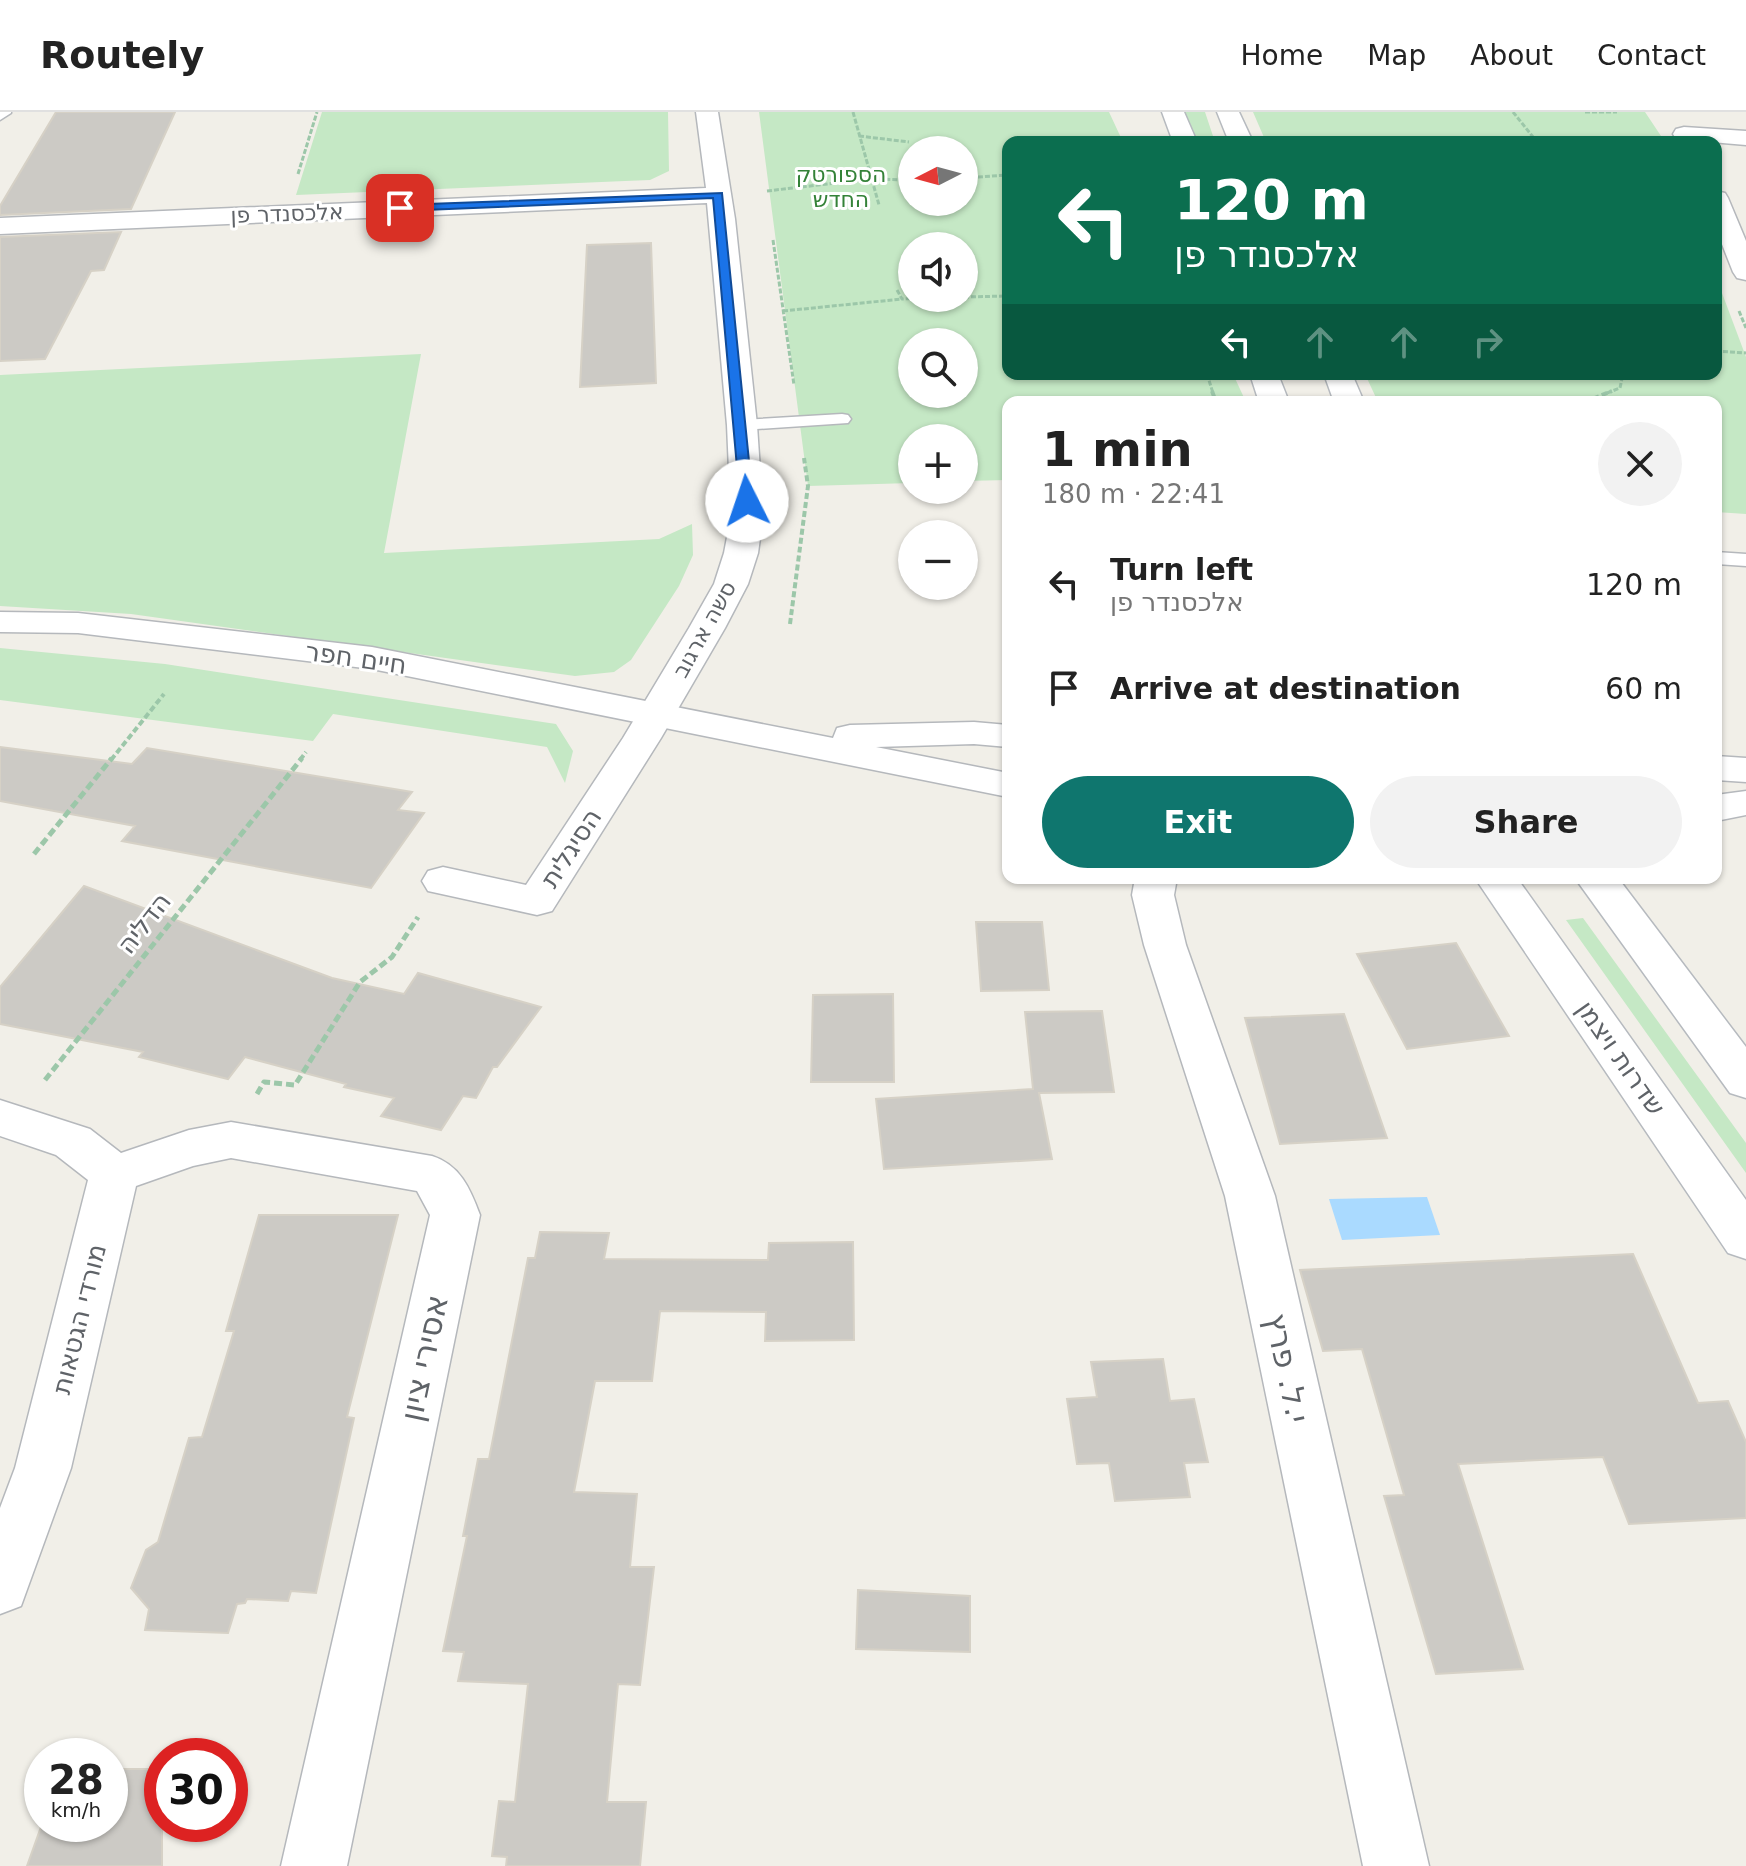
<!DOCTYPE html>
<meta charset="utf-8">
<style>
:root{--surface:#fff;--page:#f2f2f2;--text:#222;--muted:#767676;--line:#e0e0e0;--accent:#0f766e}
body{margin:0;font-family:"DejaVu Sans","Noto Sans Hebrew",sans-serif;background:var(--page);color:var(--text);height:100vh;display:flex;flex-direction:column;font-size:30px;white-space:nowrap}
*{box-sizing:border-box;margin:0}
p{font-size:26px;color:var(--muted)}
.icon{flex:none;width:44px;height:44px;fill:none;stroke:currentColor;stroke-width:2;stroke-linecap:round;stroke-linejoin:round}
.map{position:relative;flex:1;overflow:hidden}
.drawer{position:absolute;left:1002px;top:284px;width:720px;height:488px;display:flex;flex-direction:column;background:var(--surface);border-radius:16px;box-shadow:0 2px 6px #0004}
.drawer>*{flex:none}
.guide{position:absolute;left:1002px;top:24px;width:720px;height:244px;border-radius:16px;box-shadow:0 2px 6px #0004;background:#0b6e4f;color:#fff;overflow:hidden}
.needle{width:52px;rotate:264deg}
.tools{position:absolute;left:898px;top:24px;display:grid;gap:16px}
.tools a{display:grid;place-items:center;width:80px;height:80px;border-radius:50%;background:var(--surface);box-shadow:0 2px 6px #0004;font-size:40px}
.speed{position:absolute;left:24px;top:1626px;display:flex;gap:16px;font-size:40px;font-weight:700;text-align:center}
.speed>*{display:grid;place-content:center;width:104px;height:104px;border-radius:50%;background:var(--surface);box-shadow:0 2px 6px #0004;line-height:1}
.speed small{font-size:20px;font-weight:400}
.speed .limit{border:12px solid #d22;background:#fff;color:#111}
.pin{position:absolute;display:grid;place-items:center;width:68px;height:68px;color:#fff;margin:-34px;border-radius:16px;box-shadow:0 4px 12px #0006}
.me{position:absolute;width:88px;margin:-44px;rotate:356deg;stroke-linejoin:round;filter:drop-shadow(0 0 6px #0008)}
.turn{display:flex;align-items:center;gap:28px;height:168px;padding:0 40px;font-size:36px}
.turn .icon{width:104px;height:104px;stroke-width:2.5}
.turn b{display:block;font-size:56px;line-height:68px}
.lanes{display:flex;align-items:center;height:76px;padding:0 40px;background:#0003;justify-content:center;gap:40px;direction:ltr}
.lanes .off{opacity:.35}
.round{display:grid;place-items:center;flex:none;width:84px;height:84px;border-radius:42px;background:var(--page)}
.summary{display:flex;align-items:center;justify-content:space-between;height:136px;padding:0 40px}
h1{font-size:48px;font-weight:700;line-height:60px}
.action{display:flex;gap:16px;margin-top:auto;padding:16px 40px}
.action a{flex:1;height:92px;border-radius:48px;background:var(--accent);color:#fff;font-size:32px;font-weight:700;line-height:92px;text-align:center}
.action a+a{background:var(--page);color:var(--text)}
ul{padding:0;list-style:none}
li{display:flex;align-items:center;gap:24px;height:104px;padding:0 40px}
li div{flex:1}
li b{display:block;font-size:30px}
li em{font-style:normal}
header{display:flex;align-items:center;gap:48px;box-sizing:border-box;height:112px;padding:0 40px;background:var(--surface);border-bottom:2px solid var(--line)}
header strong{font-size:38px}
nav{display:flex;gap:44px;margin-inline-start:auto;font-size:28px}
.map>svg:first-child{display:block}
</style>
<header>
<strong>Routely</strong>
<nav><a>Home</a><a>Map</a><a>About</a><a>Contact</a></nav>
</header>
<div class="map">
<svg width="1746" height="1754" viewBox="0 0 1746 1754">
<rect width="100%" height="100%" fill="#f1efe8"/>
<path fill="#c5e8c5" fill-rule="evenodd" d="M322 0H668L669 59 650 68 625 69 296 83Z
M759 0H1109L1123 30H1008V262H1233L1246 290H1008V368L964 369V326H912V371L808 374ZM912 38H964V90H912ZM912 134H964V186H912ZM912 230H964V282H912Z
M1184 0H1205L1215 30H1196Z
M1253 0H1645L1665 30H1266Z
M1716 165 1746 245V402L1716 400V290H1378L1365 262H1716Z
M421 242 384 441 659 427 692 412 693 443 679 474 631 548 614 560 575 564 131 502 0 494V263Z
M0 536 165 552 556 612 573 639 565 671 547 635 333 602 313 629 0 588Z
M1583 806 1746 1031V1061L1566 808Z"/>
<path fill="#aadaff" d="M1427 1085 1440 1123 1342 1128 1329 1087Z"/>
<path fill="#cccac5" stroke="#d6d1c6" stroke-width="2" d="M56 0H175L131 97 0 103V94Z
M121 120 104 158 91 159 45 247 0 249V125Z
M651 131 656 271 580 275 587 133Z
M0 635 132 652 147 636 412 680 398 698 424 701 371 776 122 729 135 714 0 689Z
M84 774 332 866 404 882 418 861 541 895 497 955H493L476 986 463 984 441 1018 381 1004 394 986 344 975 346 972 245 945 228 967 139 945 143 940 0 912V875Z
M976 810H1042L1049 878 981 879Z
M1456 831 1509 924 1407 937 1357 842Z
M893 882 894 970H811L813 883Z
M1102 899 1114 980 1039 981 1052 1047 884 1057 876 987 1033 977 1025 900Z
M1344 902 1387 1026 1280 1032 1245 906Z
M259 1103H398L347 1305 354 1306 316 1481 291 1479 288 1489 247 1487 245 1491 237 1492 228 1521 145 1518 149 1497 131 1476 146 1438 158 1430 189 1326 202 1325 234 1219H226Z
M540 1120 609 1121 604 1147 768 1148 769 1131 853 1130 854 1228 765 1229 766 1200 660 1199 652 1269H595L574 1380 637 1382 630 1455H654L640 1573 618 1572 607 1690H646L640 1754H506L507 1745 492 1744 499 1689 515 1690 528 1572 458 1569 464 1540 443 1539 467 1424H463L478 1347H489L528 1146H535Z
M1633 1142 1698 1291 1728 1289 1746 1330V1406L1629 1412 1603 1345 1458 1352 1523 1557 1436 1562 1384 1384 1404 1383 1362 1237 1323 1239 1300 1158Z
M1163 1247 1170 1289 1194 1287 1208 1350 1184 1351 1190 1385 1115 1389 1109 1351 1077 1352 1067 1287 1097 1285 1091 1250Z
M858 1478 970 1484V1540L856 1537Z
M110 1657H162V1754H27L42 1712H110Z"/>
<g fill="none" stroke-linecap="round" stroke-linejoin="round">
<defs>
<path id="service" d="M842 302 848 303 851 307 848 311 742 318 733 313 742 308Z
M1716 440 1746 442V454L1716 452Z"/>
<path id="minor" d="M0 0H11V1L0 8Z
M696 0H718L735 107 757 313 763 404 758 441 748 472 725 516 661 626 552 799 537 803 428 779 422 769 428 759 443 755 526 773 623 626 689 516 714 472 724 441 731 404 727 313 707 91 0 122V106L706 76Z
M1684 15 1746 19V33L1676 27 1673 22 1676 17Z
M1716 79 1725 81 1728 86 1746 129V168L1737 166 1733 160 1716 117Z
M1135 766H1177L1174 783 1186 833 1275 1084 1429 1754H1363L1225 1084 1144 833 1132 783Z
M0 988 90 1017 121 1041 189 1018 231 1010 432 1044C460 1053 470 1076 480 1103L347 1754H281L430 1103 417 1079 231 1046 193 1054 136 1074 71 1356 21 1494 0 1502V1396L15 1356 88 1068 56 1043 0 1024Z"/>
<path id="tertiary" d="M0 500 78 501 372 535 833 626 837 616 850 613 974 610 1008 613V635L974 632 876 635 1008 661V685L372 557 78 521 0 520Z
M1716 644 1746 646V670L1716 668Z
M1746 679V703L1716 709V683Z"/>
<path id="secondary" d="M1162 0H1184L1197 30H1173Z
M1217 0H1239L1253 30H1229Z
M1250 262H1278L1289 290H1259Z
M1324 262H1352L1364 290H1334Z
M1475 766H1517L1746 1088V1147L1728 1141Z
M1575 766H1618L1746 935V986L1730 981Z"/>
</defs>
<use href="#service" stroke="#b5b8bc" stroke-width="3"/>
<use href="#minor" stroke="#b5b8bc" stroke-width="3"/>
<use href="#tertiary" stroke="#b5b8bc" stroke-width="3"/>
<use href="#secondary" stroke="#b6babf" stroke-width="3"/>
<path stroke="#9cc7a9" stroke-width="3" stroke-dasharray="5 2" stroke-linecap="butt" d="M853 0 879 93
M1513 0 1537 30
M1585 0H1617
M859 24 909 30
M1004 37 1008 38
M298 62 317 0
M964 66 1008 63
M767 79 870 67 912 68
M773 128 794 273
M897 178 902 187 931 186
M964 185 1008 184
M783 199 902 187
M1739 199 1746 216
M1716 239 1746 241
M1207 262 1213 281
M1607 281 1620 276 1623 262"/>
<path stroke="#9cc7a9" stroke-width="4" stroke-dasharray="6 3" stroke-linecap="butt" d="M1212 279 1216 290
M1585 290 1612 279
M790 512 808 374 804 346
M111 648 164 582
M300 648 306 640"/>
<path stroke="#9cc7a9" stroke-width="5" stroke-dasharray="8 4" stroke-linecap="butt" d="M34 742 112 646
M45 968 302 646
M257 982 264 970 295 973 360 870 392 845 418 805"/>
<use href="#service" fill="#fff" fill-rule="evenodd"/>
<use href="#minor" fill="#fff" fill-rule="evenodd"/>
<use href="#tertiary" fill="#fff" fill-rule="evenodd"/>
<use href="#secondary" fill="#fff" fill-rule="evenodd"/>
</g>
<path fill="#1a73e8" stroke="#114b97" stroke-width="2" d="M722 81 753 389 747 393 740 389 713 86 400 99 394 96 400 93Z"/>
<g text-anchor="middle" stroke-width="6" stroke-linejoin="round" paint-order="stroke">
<g font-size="22" fill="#348238" stroke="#fff">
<text x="841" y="70">הספורטק<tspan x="841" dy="25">החדש</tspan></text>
</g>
<g font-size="22" fill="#5f6368" stroke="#fff">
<text transform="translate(287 101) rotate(-2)" y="8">אלכסנדר פן</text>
<text transform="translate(704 517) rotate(-61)" y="8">סשה ארגוב</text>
</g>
<g font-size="26" fill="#5f6368" stroke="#fff">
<text transform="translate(356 546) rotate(8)" y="9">חיים חפר</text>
<text transform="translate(571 736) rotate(-57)" y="9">הסיגלית</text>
<text transform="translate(144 811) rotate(-52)" y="9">הדליה</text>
<text transform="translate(1621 946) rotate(55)" y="9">שדרות ויצמן</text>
<text transform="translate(79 1207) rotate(-76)" y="9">מורדי הגטאות</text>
</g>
<g font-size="32" fill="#5f6368" stroke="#fff">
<text transform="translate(424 1246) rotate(-78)" y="11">אסירי ציון</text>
<text transform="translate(1287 1256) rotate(78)" y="11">י.ל. פרץ</text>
</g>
</g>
</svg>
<div class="tools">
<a><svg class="needle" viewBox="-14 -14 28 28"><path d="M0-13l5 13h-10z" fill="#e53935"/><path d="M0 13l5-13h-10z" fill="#767676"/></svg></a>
<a><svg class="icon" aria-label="sound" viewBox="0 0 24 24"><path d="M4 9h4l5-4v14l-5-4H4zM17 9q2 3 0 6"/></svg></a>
<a><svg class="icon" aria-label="search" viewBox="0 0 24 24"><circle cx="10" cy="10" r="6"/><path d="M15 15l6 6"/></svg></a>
<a>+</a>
<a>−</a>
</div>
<div class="speed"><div>28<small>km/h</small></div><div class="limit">30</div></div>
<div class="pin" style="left:400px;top:96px;background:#d93025"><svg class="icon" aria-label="arrive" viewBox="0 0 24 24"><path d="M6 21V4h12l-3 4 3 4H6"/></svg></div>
<svg class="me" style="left:747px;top:389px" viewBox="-20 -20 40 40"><circle r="19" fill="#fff"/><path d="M0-13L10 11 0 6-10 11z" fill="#1a73e8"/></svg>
<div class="guide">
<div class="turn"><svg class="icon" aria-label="left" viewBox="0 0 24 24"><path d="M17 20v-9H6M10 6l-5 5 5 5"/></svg><div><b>120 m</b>אלכסנדר פן</div></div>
<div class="lanes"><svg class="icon" aria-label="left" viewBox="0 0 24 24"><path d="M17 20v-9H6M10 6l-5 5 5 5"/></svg><svg class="icon off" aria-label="ahead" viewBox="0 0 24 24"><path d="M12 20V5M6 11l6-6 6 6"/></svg><svg class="icon off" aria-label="ahead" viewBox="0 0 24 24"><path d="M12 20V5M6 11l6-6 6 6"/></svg><svg class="icon off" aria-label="right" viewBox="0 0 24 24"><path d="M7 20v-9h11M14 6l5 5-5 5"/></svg></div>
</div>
<section class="drawer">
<div class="summary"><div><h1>1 min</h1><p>180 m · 22:41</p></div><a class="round"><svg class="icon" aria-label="close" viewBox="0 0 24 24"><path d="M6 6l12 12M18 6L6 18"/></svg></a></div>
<ul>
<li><svg class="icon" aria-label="left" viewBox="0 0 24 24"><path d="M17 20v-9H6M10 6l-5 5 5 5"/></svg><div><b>Turn left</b><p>אלכסנדר פן</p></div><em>120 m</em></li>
<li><svg class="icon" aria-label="arrive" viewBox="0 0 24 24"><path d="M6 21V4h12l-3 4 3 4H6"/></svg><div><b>Arrive at destination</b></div><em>60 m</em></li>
</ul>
<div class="action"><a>Exit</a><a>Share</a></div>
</section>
</div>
